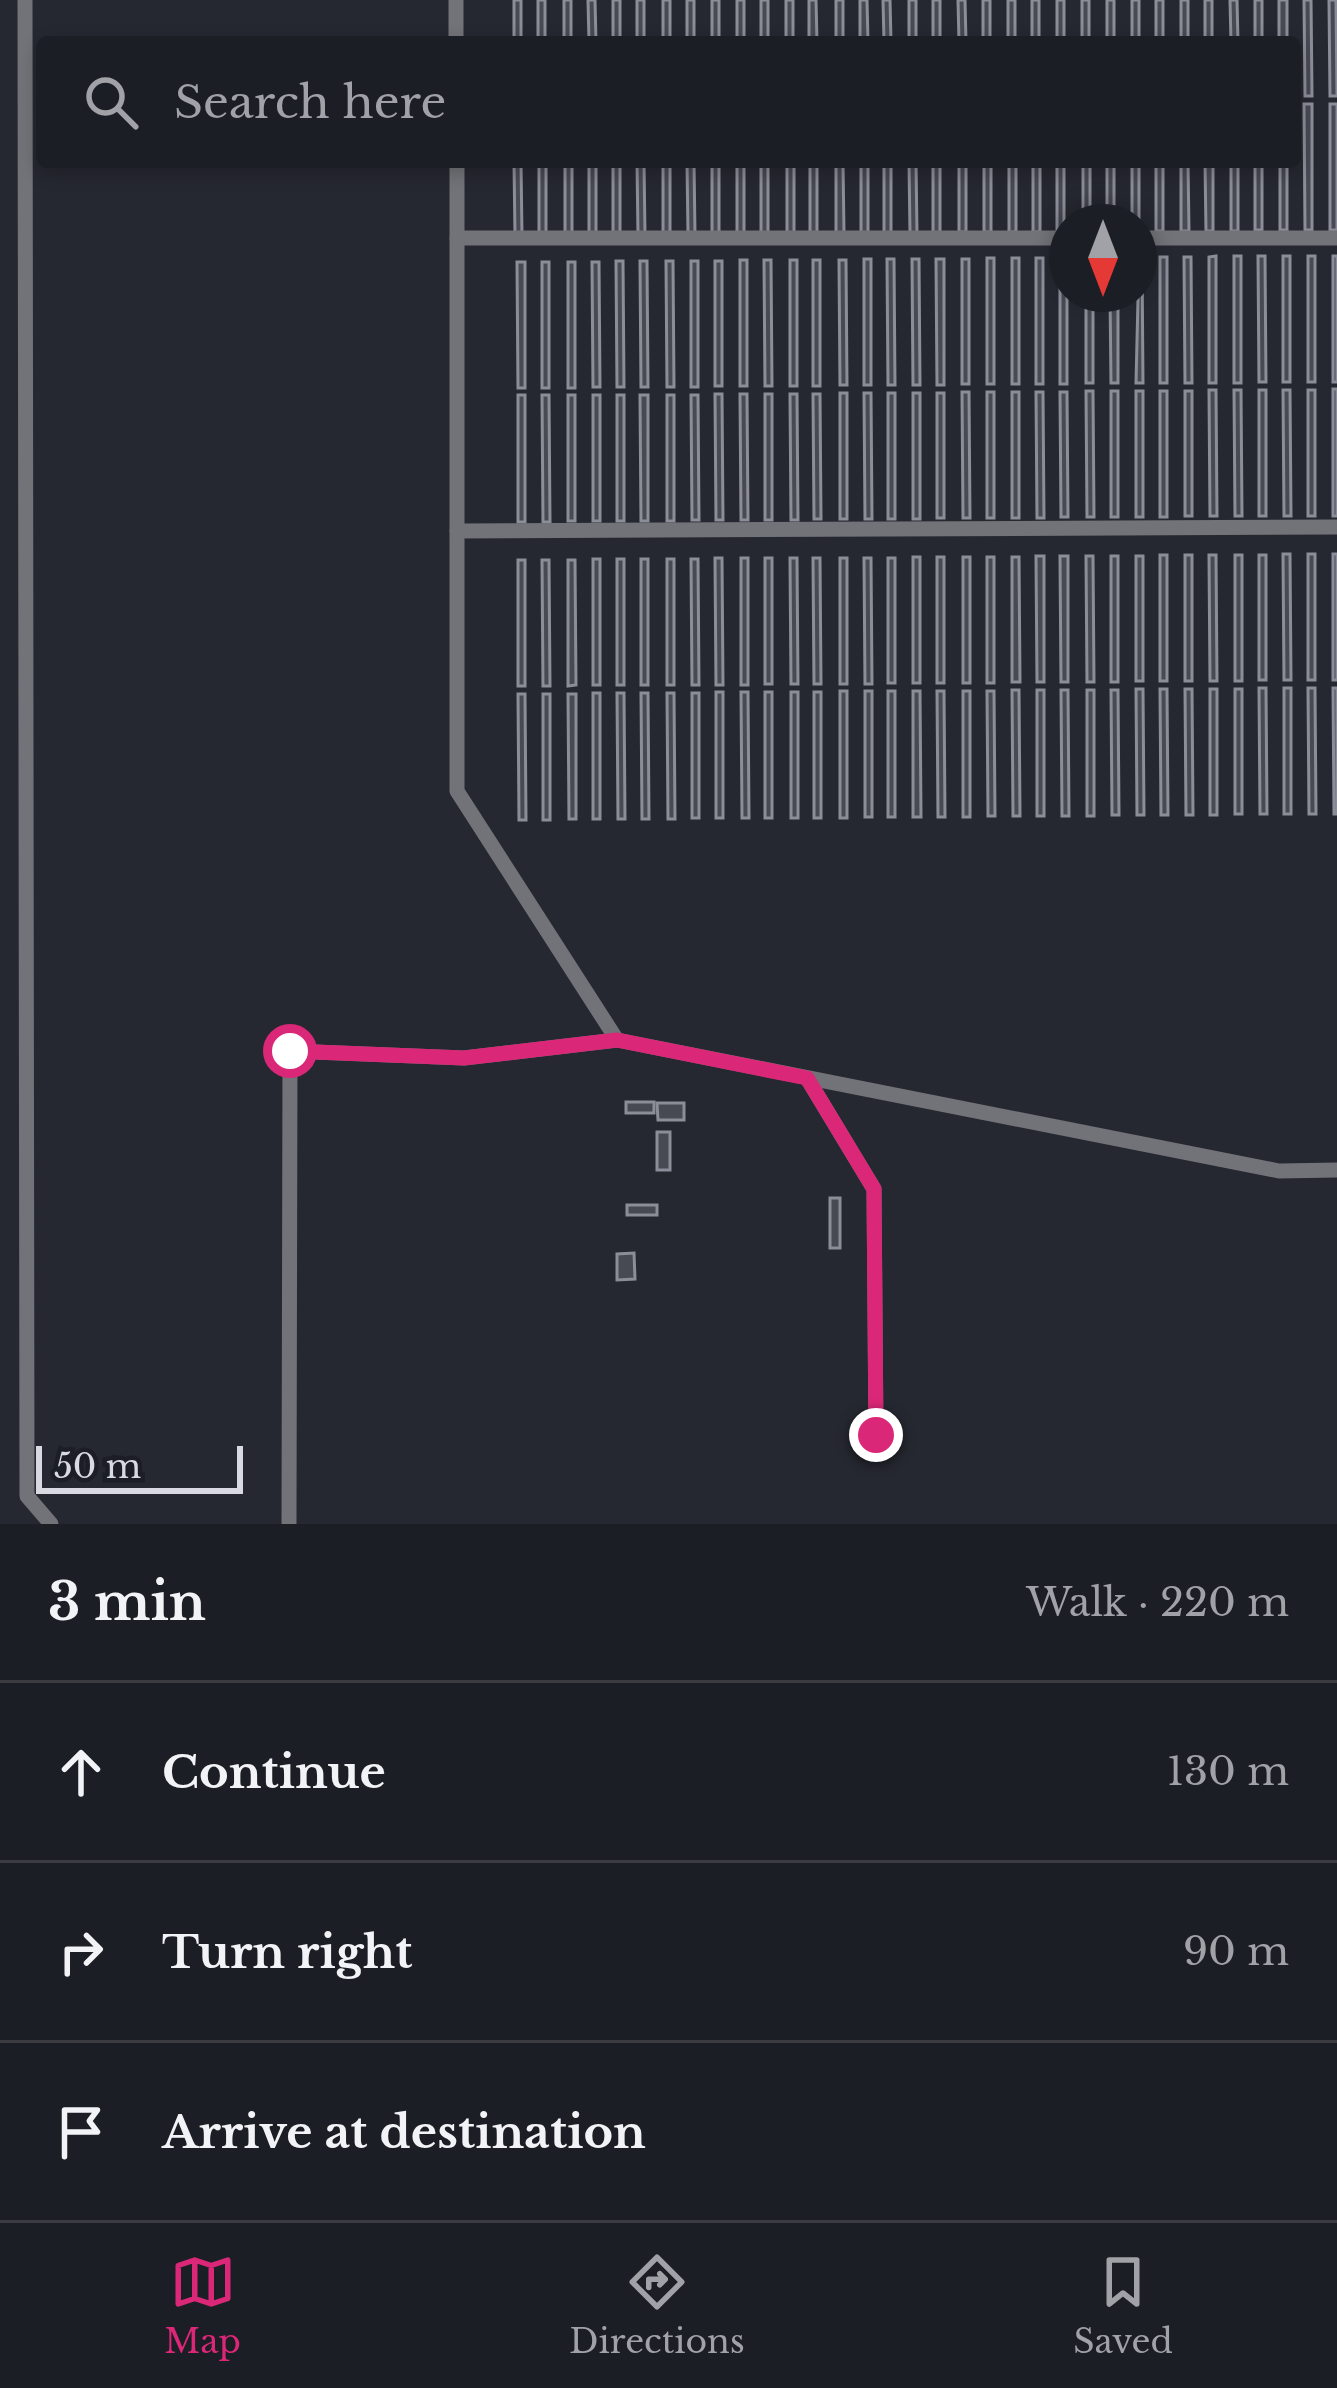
<!DOCTYPE html>
<html lang="en">
<head>
<meta charset="utf-8">
<style>
  body { margin:0; font-family:"Libre Baskerville",serif; background:#25272d; color:#f1f3f6 }
  .compass { position:absolute; left:1049px; top:204px; width:108px; height:108px; border-radius:50%; background:#1c1e25; box-shadow:0 6px 18px #0003; rotate:180deg }
  .scale { position:absolute; left:36px; bottom:30px; width:207px; box-sizing:border-box; padding-left:12px; border:6px solid #d9dae1; border-top:0; font-size:33px; line-height:42px; white-space:nowrap; color:#d9dae1; -webkit-text-stroke:9px #1c1e27; paint-order:stroke }
  .stop { position:absolute; width:36px; height:36px; margin:-27px; border:9px solid #db2777; border-radius:50%; background:#fff }
  .stop.end { background:#db2777; border-color:#fff; box-shadow:0 3px 12px #0008 }
  .list { margin:0; padding:0; list-style:none }
  h2 { display:flex; justify-content:space-between; align-items:center; height:156px; margin:0; padding:0 48px; font-size:51px }
  h2 small { font-size:39px; font-weight:400; color:#a0a2a7 }
  .list li { display:grid; grid-template-columns:78px 1fr auto; gap:36px; align-items:center; box-sizing:border-box; height:180px; padding:0 48px; border-top:3px solid #3a3c42 }
  .list b { display:block; font-size:45px; white-space:nowrap }
  .list em { font-size:39px; font-style:normal; color:#a0a2a7 }
  .icon { flex:none; width:66px; height:66px; fill:none; stroke:currentColor; stroke-width:2; stroke-linecap:round; stroke-linejoin:round }
  .map { position:relative; flex:none; width:1337px; height:1524px; overflow:hidden }
  .search { position:absolute; background:#1c1e25; box-shadow:0 6px 18px #0003; left:36px; right:36px; top:36px; height:132px; display:flex; align-items:center; gap:30px; box-sizing:border-box; padding:0 42px; border-radius:12px; color:#a0a2a7; font-size:45px }
  .sheet { height:696px; background:#1c1e25 }
  nav { display:flex; justify-content:space-around; align-items:center; box-sizing:border-box; height:168px; border-top:3px solid #3a3c42; background:#1c1e25; font-size:33px; color:#a0a2a7 }
  nav a { display:grid; justify-items:center; gap:6px }
  nav .on { color:#db2777 }
  .map>svg:first-child { display:block }
</style>
</head>
<body>
<div class="map">
<svg width="1337" height="1524" viewBox="0 0 1337 1524">
  <rect width="100%" height="100%" fill="#262831"/>
  <g fill="#474953" stroke="#8b8d98" stroke-width="3">
    <rect x="514" y="0" width="7" height="42"/>
    <rect x="538" y="0" width="7" height="42"/>
    <rect x="564" y="0" width="7" height="42"/>
    <path d="M588,0H595L596,42H589Z"/>
    <rect x="613" y="0" width="7" height="42"/>
    <rect x="637" y="0" width="7" height="42"/>
    <rect x="663" y="0" width="7" height="42"/>
    <rect x="687" y="0" width="7" height="42"/>
    <rect x="712" y="0" width="7" height="42"/>
    <rect x="737" y="0" width="7" height="42"/>
    <rect x="761" y="0" width="7" height="42"/>
    <rect x="786" y="0" width="7" height="42"/>
    <path d="M809,0H816L817,42H809Z"/>
    <rect x="836" y="0" width="7" height="42"/>
    <path d="M860,0H867L868,42H860Z"/>
    <path d="M883,0H890L891,42H884Z"/>
    <rect x="909" y="0" width="7" height="42"/>
    <rect x="933" y="0" width="7" height="42"/>
    <path d="M958,0H965L966,42H959Z"/>
    <rect x="983" y="0" width="7" height="42"/>
    <rect x="1008" y="0" width="7" height="42"/>
    <rect x="1032" y="0" width="7" height="42"/>
    <rect x="1057" y="0" width="7" height="42"/>
    <rect x="1082" y="0" width="7" height="42"/>
    <rect x="1107" y="0" width="7" height="42"/>
    <rect x="1132" y="0" width="7" height="42"/>
    <rect x="1156" y="0" width="7" height="42"/>
    <rect x="1181" y="0" width="7" height="42"/>
    <rect x="1205" y="0" width="7" height="42"/>
    <path d="M1230,0H1237L1238,42H1231Z"/>
    <rect x="1255" y="0" width="7" height="42"/>
    <rect x="1279" y="0" width="8" height="42"/>
    <path d="M1304,0H1311L1312,96H1305Z"/>
    <path d="M1329,0H1336L1337,96H1330Z"/>
    <path d="M1304,104H1312V230H1305Z"/>
    <rect x="1330" y="104" width="7" height="126"/>
    <path d="M514,162H521L522,236H515Z"/>
    <rect x="539" y="162" width="7" height="74"/>
    <path d="M565,162H572V235L565,236Z"/>
    <rect x="589" y="162" width="7" height="73"/>
    <rect x="613" y="162" width="7" height="73"/>
    <path d="M637,162H644L645,235H638Z"/>
    <rect x="663" y="162" width="7" height="73"/>
    <path d="M687,162H694L695,234L688,235Z"/>
    <rect x="712" y="162" width="7" height="72"/>
    <rect x="737" y="162" width="7" height="72"/>
    <rect x="761" y="162" width="7" height="72"/>
    <rect x="787" y="162" width="7" height="72"/>
    <rect x="810" y="162" width="7" height="72"/>
    <path d="M836,162H843L844,233H836Z"/>
    <rect x="861" y="162" width="7" height="71"/>
    <rect x="884" y="162" width="7" height="71"/>
    <path d="M909,162H916L917,233H910Z"/>
    <path d="M933,162H940V232L933,233Z"/>
    <rect x="959" y="162" width="7" height="70"/>
    <rect x="984" y="162" width="7" height="70"/>
    <rect x="1009" y="162" width="7" height="70"/>
    <rect x="1033" y="162" width="7" height="70"/>
    <path d="M1057,162H1064V231L1057,232Z"/>
    <rect x="1083" y="162" width="7" height="60"/>
    <rect x="1107" y="162" width="7" height="60"/>
    <path d="M1132,162H1139V231V222H1132Z"/>
    <rect x="1156" y="162" width="7" height="69"/>
    <path d="M1181,162H1188L1189,231H1181Z"/>
    <path d="M1205,162H1213V231H1206Z"/>
    <rect x="1231" y="162" width="7" height="69"/>
    <rect x="1255" y="162" width="7" height="68"/>
    <rect x="1280" y="162" width="7" height="68"/>
    <path d="M1216,256V383H1209V257Z"/>
    <rect x="1234" y="256" width="7" height="127"/>
    <path d="M1258,256H1265L1266,382H1259Z"/>
    <rect x="1283" y="256" width="7" height="126"/>
    <rect x="1308" y="256" width="7" height="126"/>
    <rect x="1333" y="256" width="4" height="126"/>
    <path d="M1139,257H1142L1143,383H1136Z"/>
    <rect x="1160" y="257" width="7" height="126"/>
    <path d="M1184,257H1191L1192,383H1185Z"/>
    <rect x="987" y="258" width="7" height="126"/>
    <rect x="1012" y="258" width="7" height="126"/>
    <rect x="1036" y="258" width="7" height="126"/>
    <rect x="1060" y="258" width="7" height="126"/>
    <rect x="864" y="259" width="7" height="126"/>
    <path d="M887,259H894L895,385H888Z"/>
    <path d="M912,259H919L920,385H913Z"/>
    <path d="M936,259H944V385H937Z"/>
    <rect x="962" y="259" width="7" height="125"/>
    <rect x="740" y="260" width="7" height="126"/>
    <path d="M764,260H771L772,386H765Z"/>
    <rect x="790" y="260" width="7" height="126"/>
    <rect x="813" y="260" width="7" height="126"/>
    <path d="M839,260H846L847,385H840Z"/>
    <path d="M616,261H623L624,387H617Z"/>
    <path d="M640,261H647L648,387H641Z"/>
    <path d="M666,261H673L674,387H667Z"/>
    <rect x="691" y="261" width="7" height="126"/>
    <rect x="715" y="261" width="7" height="125"/>
    <path d="M517,262H525V388H518Z"/>
    <rect x="542" y="262" width="7" height="126"/>
    <rect x="568" y="262" width="7" height="126"/>
    <path d="M592,262H599L600,387H593Z"/>
    <rect x="1086" y="294" width="7" height="89"/>
    <path d="M1110,294H1118V383H1111Z"/>
    <rect x="1333" y="389" width="4" height="127"/>
    <path d="M1209,390H1216L1217,516H1210Z"/>
    <path d="M1234,390H1241L1242,516H1235Z"/>
    <rect x="1259" y="390" width="7" height="126"/>
    <path d="M1283,390H1290L1291,516H1284Z"/>
    <rect x="1308" y="390" width="7" height="126"/>
    <path d="M1086,391H1093L1094,517H1087Z"/>
    <rect x="1111" y="391" width="7" height="126"/>
    <rect x="1136" y="391" width="7" height="126"/>
    <rect x="1160" y="391" width="7" height="126"/>
    <rect x="1185" y="391" width="7" height="125"/>
    <path d="M962,392H969L970,518H963Z"/>
    <rect x="987" y="392" width="7" height="126"/>
    <rect x="1012" y="392" width="7" height="126"/>
    <path d="M1036,392H1043L1044,518H1037Z"/>
    <path d="M1060,392H1067L1068,517H1061Z"/>
    <rect x="840" y="393" width="7" height="126"/>
    <path d="M864,393H871L872,519H865Z"/>
    <rect x="888" y="393" width="7" height="126"/>
    <rect x="913" y="393" width="7" height="126"/>
    <rect x="937" y="393" width="7" height="125"/>
    <path d="M715,394H722L723,520H716Z"/>
    <path d="M740,394H747L748,520H741Z"/>
    <rect x="765" y="394" width="7" height="126"/>
    <path d="M790,394H797L798,520H791Z"/>
    <path d="M813,394H820L821,519H814Z"/>
    <rect x="518" y="395" width="7" height="127"/>
    <path d="M542,395H549L550,522H543Z"/>
    <rect x="568" y="395" width="7" height="126"/>
    <rect x="593" y="395" width="7" height="126"/>
    <rect x="617" y="395" width="7" height="126"/>
    <path d="M640,395H648V521H641Z"/>
    <rect x="667" y="395" width="7" height="126"/>
    <path d="M691,395H698L699,520H692Z"/>
    <path d="M1283,554H1290L1291,680H1284Z"/>
    <rect x="1308" y="554" width="7" height="126"/>
    <rect x="1333" y="554" width="4" height="126"/>
    <rect x="1160" y="555" width="7" height="126"/>
    <rect x="1185" y="555" width="7" height="126"/>
    <path d="M1209,555H1216L1217,681H1210Z"/>
    <rect x="1235" y="555" width="7" height="126"/>
    <rect x="1259" y="555" width="7" height="125"/>
    <path d="M1036,556H1044V682H1037Z"/>
    <path d="M1060,556H1068V682H1061Z"/>
    <path d="M1086,556H1093L1094,682H1087Z"/>
    <rect x="1111" y="556" width="7" height="126"/>
    <rect x="1136" y="556" width="7" height="125"/>
    <rect x="913" y="557" width="7" height="126"/>
    <rect x="937" y="557" width="7" height="126"/>
    <rect x="963" y="557" width="7" height="126"/>
    <rect x="987" y="557" width="7" height="126"/>
    <path d="M1012,557H1019L1020,682H1012Z"/>
    <path d="M715,558H722L723,685H716Z"/>
    <rect x="741" y="558" width="7" height="127"/>
    <rect x="765" y="558" width="7" height="126"/>
    <path d="M790,558H797L798,684H791Z"/>
    <path d="M813,558H820L821,684H814Z"/>
    <rect x="840" y="558" width="7" height="126"/>
    <path d="M864,558H871L872,684H865Z"/>
    <rect x="888" y="558" width="7" height="125"/>
    <rect x="593" y="559" width="7" height="126"/>
    <rect x="617" y="559" width="7" height="126"/>
    <rect x="641" y="559" width="7" height="126"/>
    <rect x="667" y="559" width="7" height="126"/>
    <path d="M691,559H698L699,685H692Z"/>
    <rect x="518" y="560" width="7" height="126"/>
    <path d="M542,560H549L550,686H543Z"/>
    <path d="M568,560H575L576,685L568,686Z"/>
    <path d="M1259,688H1266L1267,814H1260Z"/>
    <rect x="1284" y="688" width="7" height="126"/>
    <path d="M1308,688H1315L1316,814H1309Z"/>
    <path d="M1333,688H1337V814H1334Z"/>
    <path d="M1136,689H1143L1144,815H1137Z"/>
    <path d="M1160,689H1167L1168,815H1161Z"/>
    <path d="M1185,689H1192L1193,815H1186Z"/>
    <rect x="1210" y="689" width="7" height="126"/>
    <rect x="1235" y="689" width="7" height="125"/>
    <path d="M1012,690H1019L1020,816H1013Z"/>
    <rect x="1037" y="690" width="7" height="126"/>
    <path d="M1061,690H1068L1069,816H1062Z"/>
    <rect x="1087" y="690" width="7" height="126"/>
    <path d="M1111,690H1118L1119,815H1112Z"/>
    <rect x="840" y="691" width="7" height="127"/>
    <rect x="865" y="691" width="7" height="126"/>
    <rect x="888" y="691" width="7" height="126"/>
    <path d="M913,691H920L921,817H913Z"/>
    <path d="M937,691H944L945,817H938Z"/>
    <rect x="963" y="691" width="7" height="126"/>
    <path d="M987,691H994L995,816H988Z"/>
    <rect x="716" y="692" width="7" height="126"/>
    <path d="M741,692H748L749,818H742Z"/>
    <rect x="765" y="692" width="7" height="126"/>
    <rect x="791" y="692" width="7" height="126"/>
    <rect x="814" y="692" width="7" height="126"/>
    <rect x="593" y="693" width="7" height="126"/>
    <path d="M617,693H624L625,819H618Z"/>
    <path d="M641,693H648L649,819H642Z"/>
    <path d="M667,693H674L675,819H668Z"/>
    <rect x="692" y="693" width="7" height="125"/>
    <path d="M518,694H525L526,820H519Z"/>
    <rect x="543" y="694" width="7" height="126"/>
    <path d="M568,694H576V819H569Z"/>
    <rect x="626" y="1102" width="28" height="11"/>
    <path d="M657,1103H684V1120H658Z"/>
    <rect x="657" y="1132" width="13" height="38"/>
    <rect x="830" y="1198" width="10" height="50"/>
    <rect x="627" y="1205" width="30" height="10"/>
    <path d="M634,1253L635,1279L617,1280V1254Z"/>
  </g>
  <g fill="none" stroke-linecap="round" stroke-linejoin="round">
    <g stroke="#727378" stroke-width="15">
      <path d="M25,0L27,1496L51,1524"/>
      <path d="M456,0V42"/>
      <path d="M457,162V791L617,1040"/>
      <path d="M457,238H1067"/>
      <path d="M1139,238H1337"/>
      <path d="M457,531L1337,527"/>
      <path d="M807,1078L874,1189L876,1435"/>
      <path d="M289,1524L290,1051L464,1058L617,1040L1279,1171L1337,1170"/>
    </g>
  </g>
  <g fill="none" stroke-linecap="round" stroke-linejoin="round">
    <path stroke="#db2777" stroke-width="15" d="M290,1051L464,1058L617,1040L807,1078L874,1189L876,1435"/>
  </g>
</svg>
<svg class="compass" viewBox="-18 -18 36 36"><path d="M0-13l5 13h-10z" fill="#e53935"/><path d="M0 13l5-13h-10z" fill="#a0a2a7"/></svg>
<div class="scale">50 m</div>
<div class="stop" style="left:290px;top:1051px"></div>
<div class="stop end" style="left:876px;top:1435px"></div>
<div class="search"><svg class="icon" aria-label="search" viewBox="0 0 24 24"><circle cx="10" cy="10" r="6"/><path d="M15 15l6 6"/></svg>Search here</div>
</div>
<section class="sheet">
<h2>3 min<small>Walk · 220 m</small></h2>
<ul class="list">
<li><svg class="icon" aria-label="ahead" viewBox="0 0 24 24"><path d="M12 20V5M6 11l6-6 6 6"/></svg><div><b>Continue</b></div><em>130 m</em></li>
<li><svg class="icon" aria-label="right" viewBox="0 0 24 24"><path d="M7 20v-9h11M14 6l5 5-5 5"/></svg><div><b>Turn right</b></div><em>90 m</em></li>
<li><svg class="icon" aria-label="arrive" viewBox="0 0 24 24"><path d="M6 21V4h12l-3 4 3 4H6"/></svg><div><b>Arrive at destination</b></div></li>
</ul>
</section>
<nav>
<a class="on"><svg class="icon" aria-label="map" viewBox="0 0 24 24"><path d="M3 6l6-2 6 2 6-2v14l-6 2-6-2-6 2zM9 4v14M15 6v14"/></svg>Map</a>
<a><svg class="icon" aria-label="directions" viewBox="0 0 24 24"><path d="M12 3l9 9-9 9-9-9zM9 14v-3h6M13 9l2 2-2 2"/></svg>Directions</a>
<a><svg class="icon" aria-label="saved" viewBox="0 0 24 24"><path d="M7 4h10v16l-5-4-5 4z"/></svg>Saved</a>
</nav>
</body>
</html>
